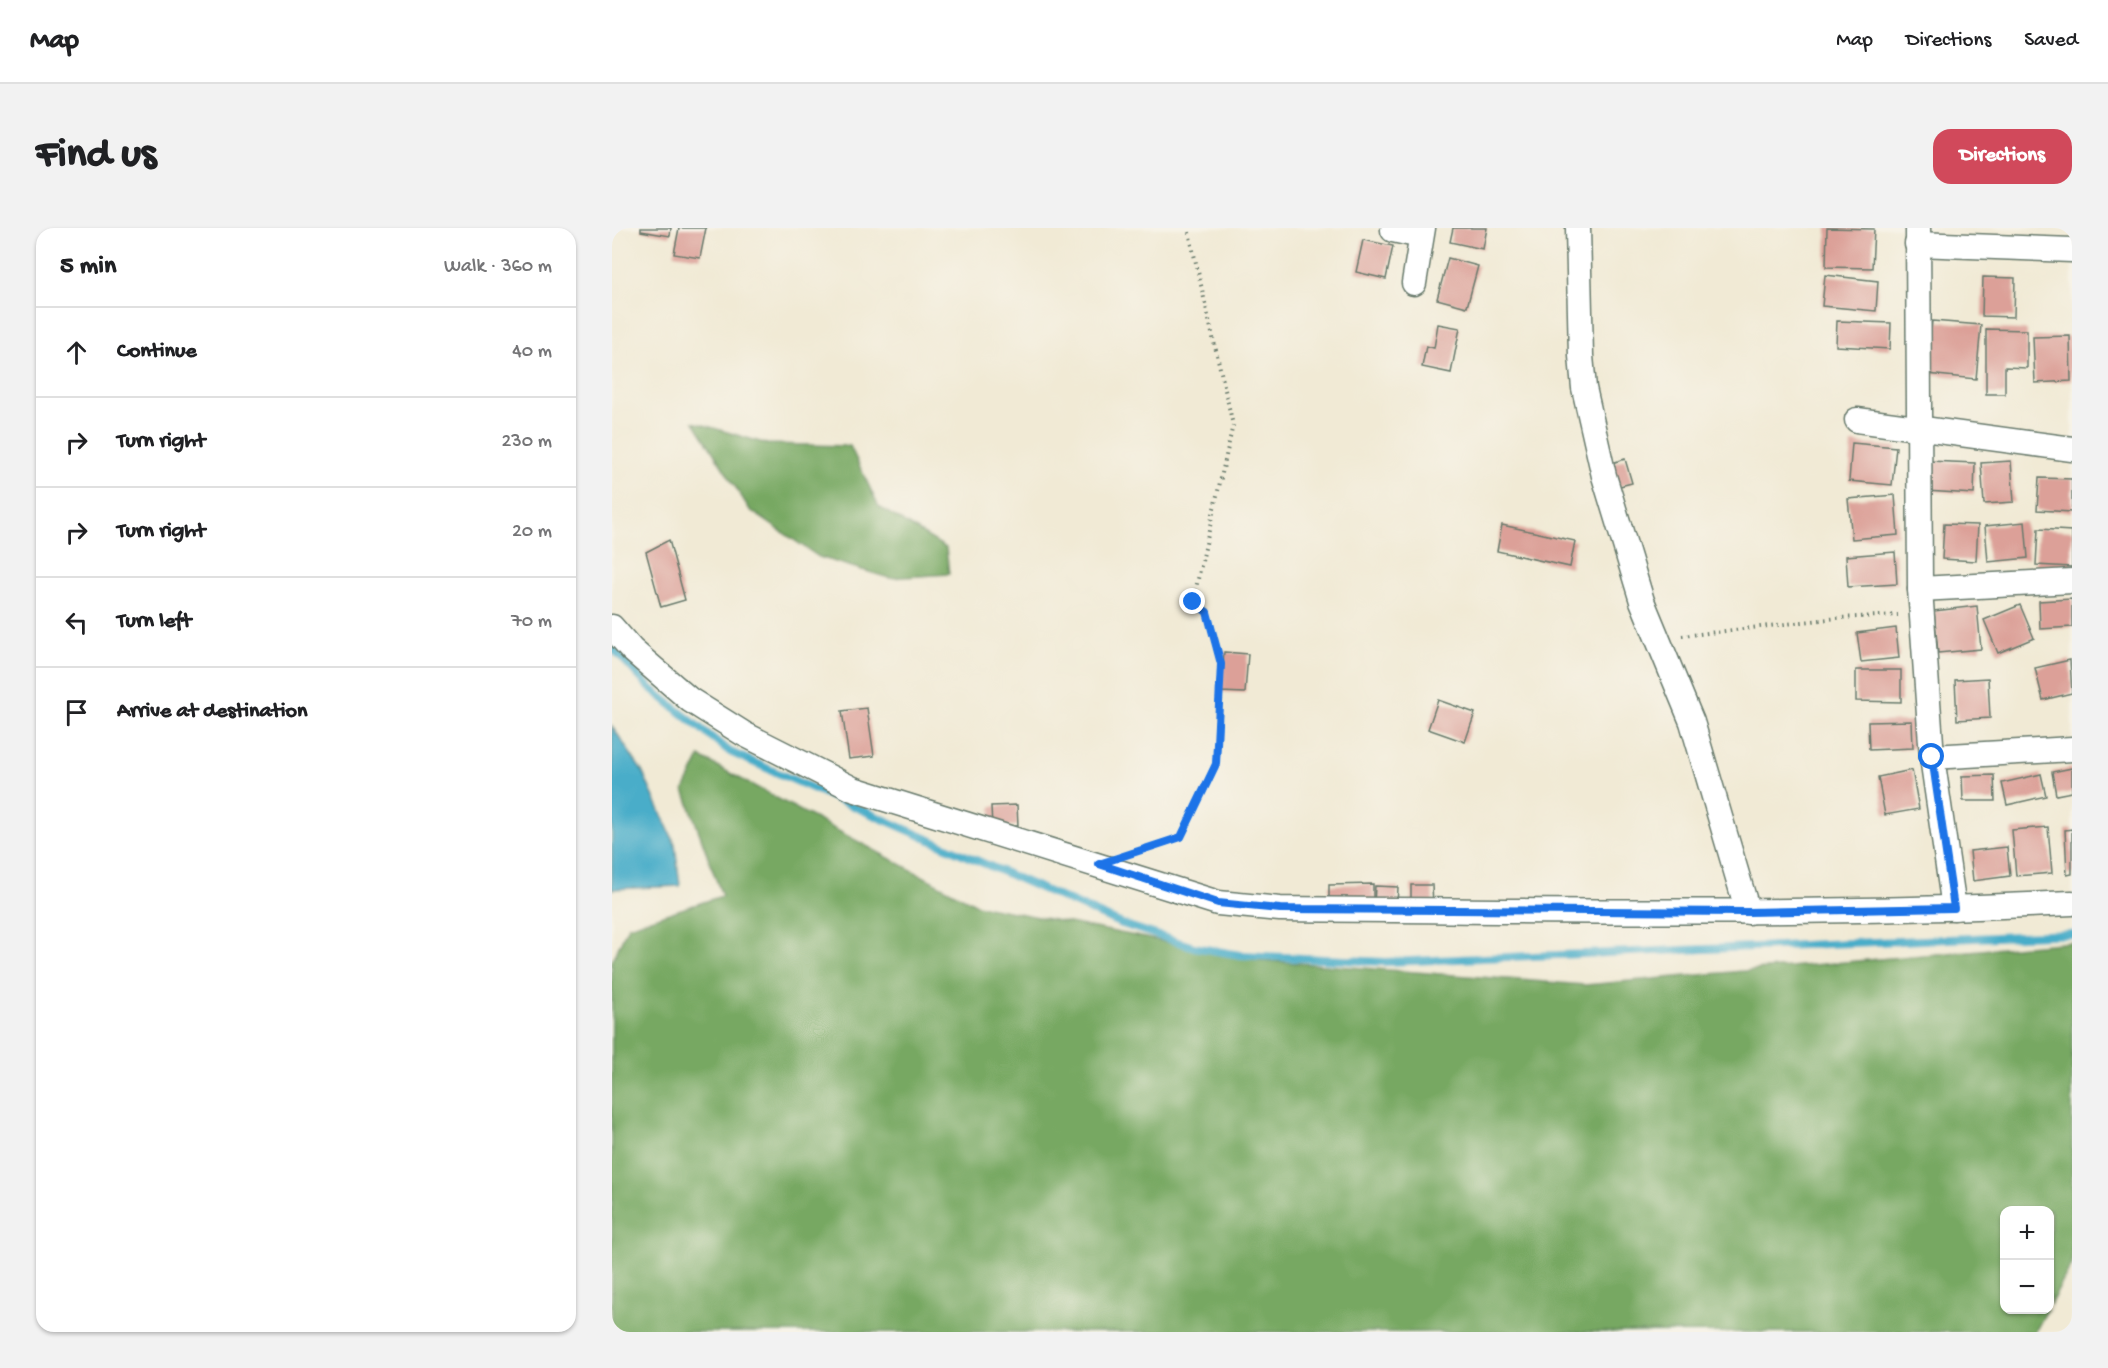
<!DOCTYPE html>
<html lang="en">
<head>
<meta charset="utf-8">
<style>
  body { margin:0; font-family:"Gochi Hand",sans-serif; background:#f2f2f2; color:#202124 }
  .controls { position:absolute; right:18px; bottom:18px; display:grid; overflow:hidden; border-radius:12px; box-shadow:0 2px 4px #0004 }
  .controls button { width:54px; height:54px; display:grid; place-items:center; padding:0; border:0; border-bottom:2px solid #e0e0e0; background:#fff; color:#202124; font:30px sans-serif }
  .stop { position:absolute; width:18px; height:18px; margin:-14px; border:4px solid #1a73e8; border-radius:50%; background:#fff }
  .stop.end { background:#1a73e8; border-color:#fff; box-shadow:0 2px 6px #0008 }
  .list { margin:0; padding:0; list-style:none }
  h2 { display:flex; justify-content:space-between; align-items:center; height:78px; margin:0; padding:0 24px; font-size:26px }
  h2 small { font-size:20px; font-weight:400; color:#757577 }
  .list li { display:grid; grid-template-columns:39px 1fr auto; gap:18px; align-items:center; box-sizing:border-box; height:90px; padding:0 24px; border-top:2px solid #e0e0e0 }
  .list b { display:block; font-size:22px; white-space:nowrap }
  .list em { font-size:20px; font-style:normal; color:#757577 }
  .icon { flex:none; width:33px; height:33px; fill:none; stroke:currentColor; stroke-width:2; stroke-linecap:round; stroke-linejoin:round }
  .map { position:relative; flex:none; width:1460px; height:1104px; overflow:hidden; border-radius:18px }
  header { display:flex; align-items:center; gap:36px; box-sizing:border-box; height:84px; padding:0 30px; background:#fff; border-bottom:2px solid #e0e0e0 }
  header strong { font-size:28px }
  nav { display:flex; gap:33px; margin-inline-start:auto; font-size:21px }
  .intro { display:flex; align-items:center; justify-content:space-between; box-sizing:border-box; height:144px; padding:0 36px }
  h1 { margin:0; font-size:42px }
  .button { padding:15px 27px; border-radius:18px; background:#d1495b; color:#fff; font-size:21px; font-weight:700 }
  main { display:flex; gap:36px; padding:0 36px }
  aside { flex:1; background:#fff; border-radius:18px; box-shadow:0 2px 4px #0004 }
  .map>svg:first-child { display:block }
</style>
</head>
<body>
<header>
<strong>Map</strong>
<nav><a>Map</a><a>Directions</a><a>Saved</a></nav>
</header>
<div class="intro"><h1>Find us</h1><a class="button">Directions</a></div>
<main>
<aside>
<h2>5 min<small>Walk · 360 m</small></h2>
<ul class="list">
<li><svg class="icon" aria-label="ahead" viewBox="0 0 24 24"><path d="M12 20V5M6 11l6-6 6 6"/></svg><div><b>Continue</b></div><em>40 m</em></li>
<li><svg class="icon" aria-label="right" viewBox="0 0 24 24"><path d="M7 20v-9h11M14 6l5 5-5 5"/></svg><div><b>Turn right</b></div><em>230 m</em></li>
<li><svg class="icon" aria-label="right" viewBox="0 0 24 24"><path d="M7 20v-9h11M14 6l5 5-5 5"/></svg><div><b>Turn right</b></div><em>20 m</em></li>
<li><svg class="icon" aria-label="left" viewBox="0 0 24 24"><path d="M17 20v-9H6M10 6l-5 5 5 5"/></svg><div><b>Turn left</b></div><em>70 m</em></li>
<li><svg class="icon" aria-label="arrive" viewBox="0 0 24 24"><path d="M6 21V4h12l-3 4 3 4H6"/></svg><div><b>Arrive at destination</b></div></li>
</ul>
</aside>
<div class="map">
<svg width="1460" height="1104" viewBox="0 0 1460 1104">
  <rect width="100%" height="100%" fill="#f7f3e8"/>
  <filter id="ink" filterUnits="userSpaceOnUse"><feTurbulence type="fractalNoise" baseFrequency=".0167" numOctaves="2"/><feDisplacementMap in="SourceGraphic" scale="12" xChannelSelector="R" yChannelSelector="G"/><feConvolveMatrix kernelMatrix="1 2 1 2 8 2 1 2 1" color-interpolation-filters="sRGB"/></filter>
  <filter id="wash" filterUnits="userSpaceOnUse"><feTurbulence type="fractalNoise" baseFrequency=".008" numOctaves="4" result="noise"/><feDisplacementMap in="SourceGraphic" scale="24" xChannelSelector="R" yChannelSelector="G"/><feGaussianBlur stdDeviation="1.35" result="paint"/><feColorMatrix in="noise" values="0 0 0 0 0 0 0 0 0 0 0 0 0 0 0 0 0 1.4 0 .05"/><feComposite in="paint" operator="in"/></filter>
  <g filter="url(#wash)">
    <rect width="100%" height="100%" fill="#f1ead5"/>
    <g fill="#77a862" stroke="#4b724b" stroke-width="1.5">
      <path d="M82,194L155,216L238,218L267,279L334,320L337,346L277,350L207,329L138,282Z"/>
      <path d="M88,529L365,677L646,732L973,757L1460,714V1036L1438,1077V982H1392V1082H1435L1423,1104H0V734L16,698L110,668L72,562Z"/>
    </g>
    <path fill="#49adc9" stroke="#34757e" stroke-width="1.5" d="M0,498L30,543L63,616L68,658L0,661Z"/>
    <g fill="none" stroke-linecap="round" stroke-linejoin="round">
      <path stroke="#49adc9" stroke-width="8" d="M0,419L37,459L118,524L510,696L582,719L628,727L773,734L1460,706"/>
    </g>
    <g id="blocks">
      <g fill="#dca098">
        <path d="M29,0H59L58,8L29,3Z"/>
        <path d="M67,0H94L88,30L62,26Z"/>
        <path d="M841,0H875L871,21L838,14Z"/>
        <path d="M1215,0L1262,1L1260,40L1214,39Z"/>
        <path d="M751,12L781,18L774,51L744,44Z"/>
        <path d="M836,30L866,38L855,79L825,71Z"/>
        <path d="M1213,47L1266,53L1264,83L1210,78Z"/>
        <path d="M1371,49L1403,50L1402,89L1370,88Z"/>
        <path d="M1225,93L1279,95L1278,121L1224,118Z"/>
        <path d="M1320,93L1369,97L1364,151L1315,146Z"/>
        <path d="M826,96L848,100L839,145L810,139L814,118L822,120Z"/>
        <path d="M1374,101L1415,102V140L1393,139V166H1374Z"/>
        <path d="M1458,108L1459,153L1423,155L1421,109Z"/>
        <path d="M1240,215L1284,219L1280,257L1237,253Z"/>
        <path d="M1013,231L1020,255L1000,260L993,237Z"/>
        <path d="M1316,233L1363,235L1362,266L1314,263Z"/>
        <path d="M1399,233L1402,274L1372,276L1369,235Z"/>
        <path d="M1427,250L1460,251V284L1425,282Z"/>
        <path d="M1283,267L1286,307L1240,311L1236,271Z"/>
        <path d="M1413,294L1416,330L1376,334L1373,298Z"/>
        <path d="M1332,296L1366,297L1364,333L1330,331Z"/>
        <path d="M890,297L963,313L958,339L885,323Z"/>
        <path d="M1426,301L1460,303V339L1424,337Z"/>
        <path d="M57,312L73,372L49,379L34,324Z"/>
        <path d="M1283,324L1285,356L1236,359L1234,328Z"/>
        <path d="M1460,371V399L1428,401L1427,373Z"/>
        <path d="M1408,377L1422,410L1386,425L1372,392Z"/>
        <path d="M1365,378L1369,421L1326,425L1322,383Z"/>
        <path d="M1284,400L1287,430L1249,434L1245,405Z"/>
        <path d="M612,424L636,426L633,465L608,464Z"/>
        <path d="M1458,432L1460,465L1431,472L1423,440Z"/>
        <path d="M1244,442H1289V474L1244,473Z"/>
        <path d="M1376,450L1378,490L1345,492L1343,452Z"/>
        <path d="M826,472L863,485L853,514L816,501Z"/>
        <path d="M255,480L262,528L237,531L230,483Z"/>
        <path d="M1300,493L1301,520L1257,522L1256,494Z"/>
        <path d="M1460,540V564L1444,567L1440,544Z"/>
        <path d="M1300,542L1307,581L1273,587L1266,549Z"/>
        <path d="M1429,546L1434,568L1395,577L1390,555Z"/>
        <path d="M1382,547L1383,573H1351L1350,548Z"/>
        <path d="M405,577L406,598H380L379,578Z"/>
        <path d="M1436,599L1440,645L1404,648L1400,602Z"/>
        <path d="M1460,601V646L1455,647L1453,602Z"/>
        <path d="M1395,619L1398,648L1361,653L1358,623Z"/>
        <path d="M761,656V678H717V657Z"/>
        <path d="M799,657H820L821,678L799,679Z"/>
        <path d="M763,658L786,659L785,678H762Z"/>
      </g>
    </g>
  </g>
  <g filter="url(#ink)">
    <use href="#blocks" fill-opacity="0" stroke="#687a6c" stroke-width="1.5"/>
    <g fill="none" stroke-linecap="round" stroke-linejoin="round">
      <defs>
        <g id="minor">
          <path d="M966,0L969,128L972,160L992,248L1030,373L1080,494L1136,684"/>
          <path d="M1306,0L1308,361L1320,529L1342,680"/>
          <path d="M781,2L809,8"/>
          <path d="M1305,16L1460,22"/>
          <path d="M802,55L811,0"/>
          <path d="M1245,192L1460,221"/>
          <path d="M1308,361L1460,353"/>
          <path d="M0,399L20,422L78,472L132,506L241,561L606,675L668,681C932,683 1196,688 1460,675"/>
          <path d="M1320,529L1460,521"/>
        </g>
      </defs>
      <use href="#minor" stroke="#687a6c" stroke-width="27"/>
      <g stroke="#687a6c" stroke-width="4" stroke-dasharray="1.5 4.5" stroke-linecap="butt">
        <path d="M1070,408L1226,390L1286,387"/>
        <path d="M523,624L569,609L604,536L609,436L595,384L581,373L621,197L576,0"/>
      </g>
      <use href="#minor" stroke="#fff" stroke-width="24"/>
    </g>
  </g>
  <g fill="none" stroke-linecap="round" stroke-linejoin="round" filter="url(#ink)">
    <path stroke="#1a73e8" stroke-width="8" d="M581,374L595,384L609,436L604,536L569,609L487,636L606,675L668,681L1136,684L1342,680L1320,529"/>
  </g>
</svg>
<div class="controls">
<button>+</button>
<button>−</button>
</div>
<div class="stop" style="left:1320px;top:529px"></div>
<div class="stop end" style="left:581px;top:374px"></div>
</div>
</main>
</body>
</html>
